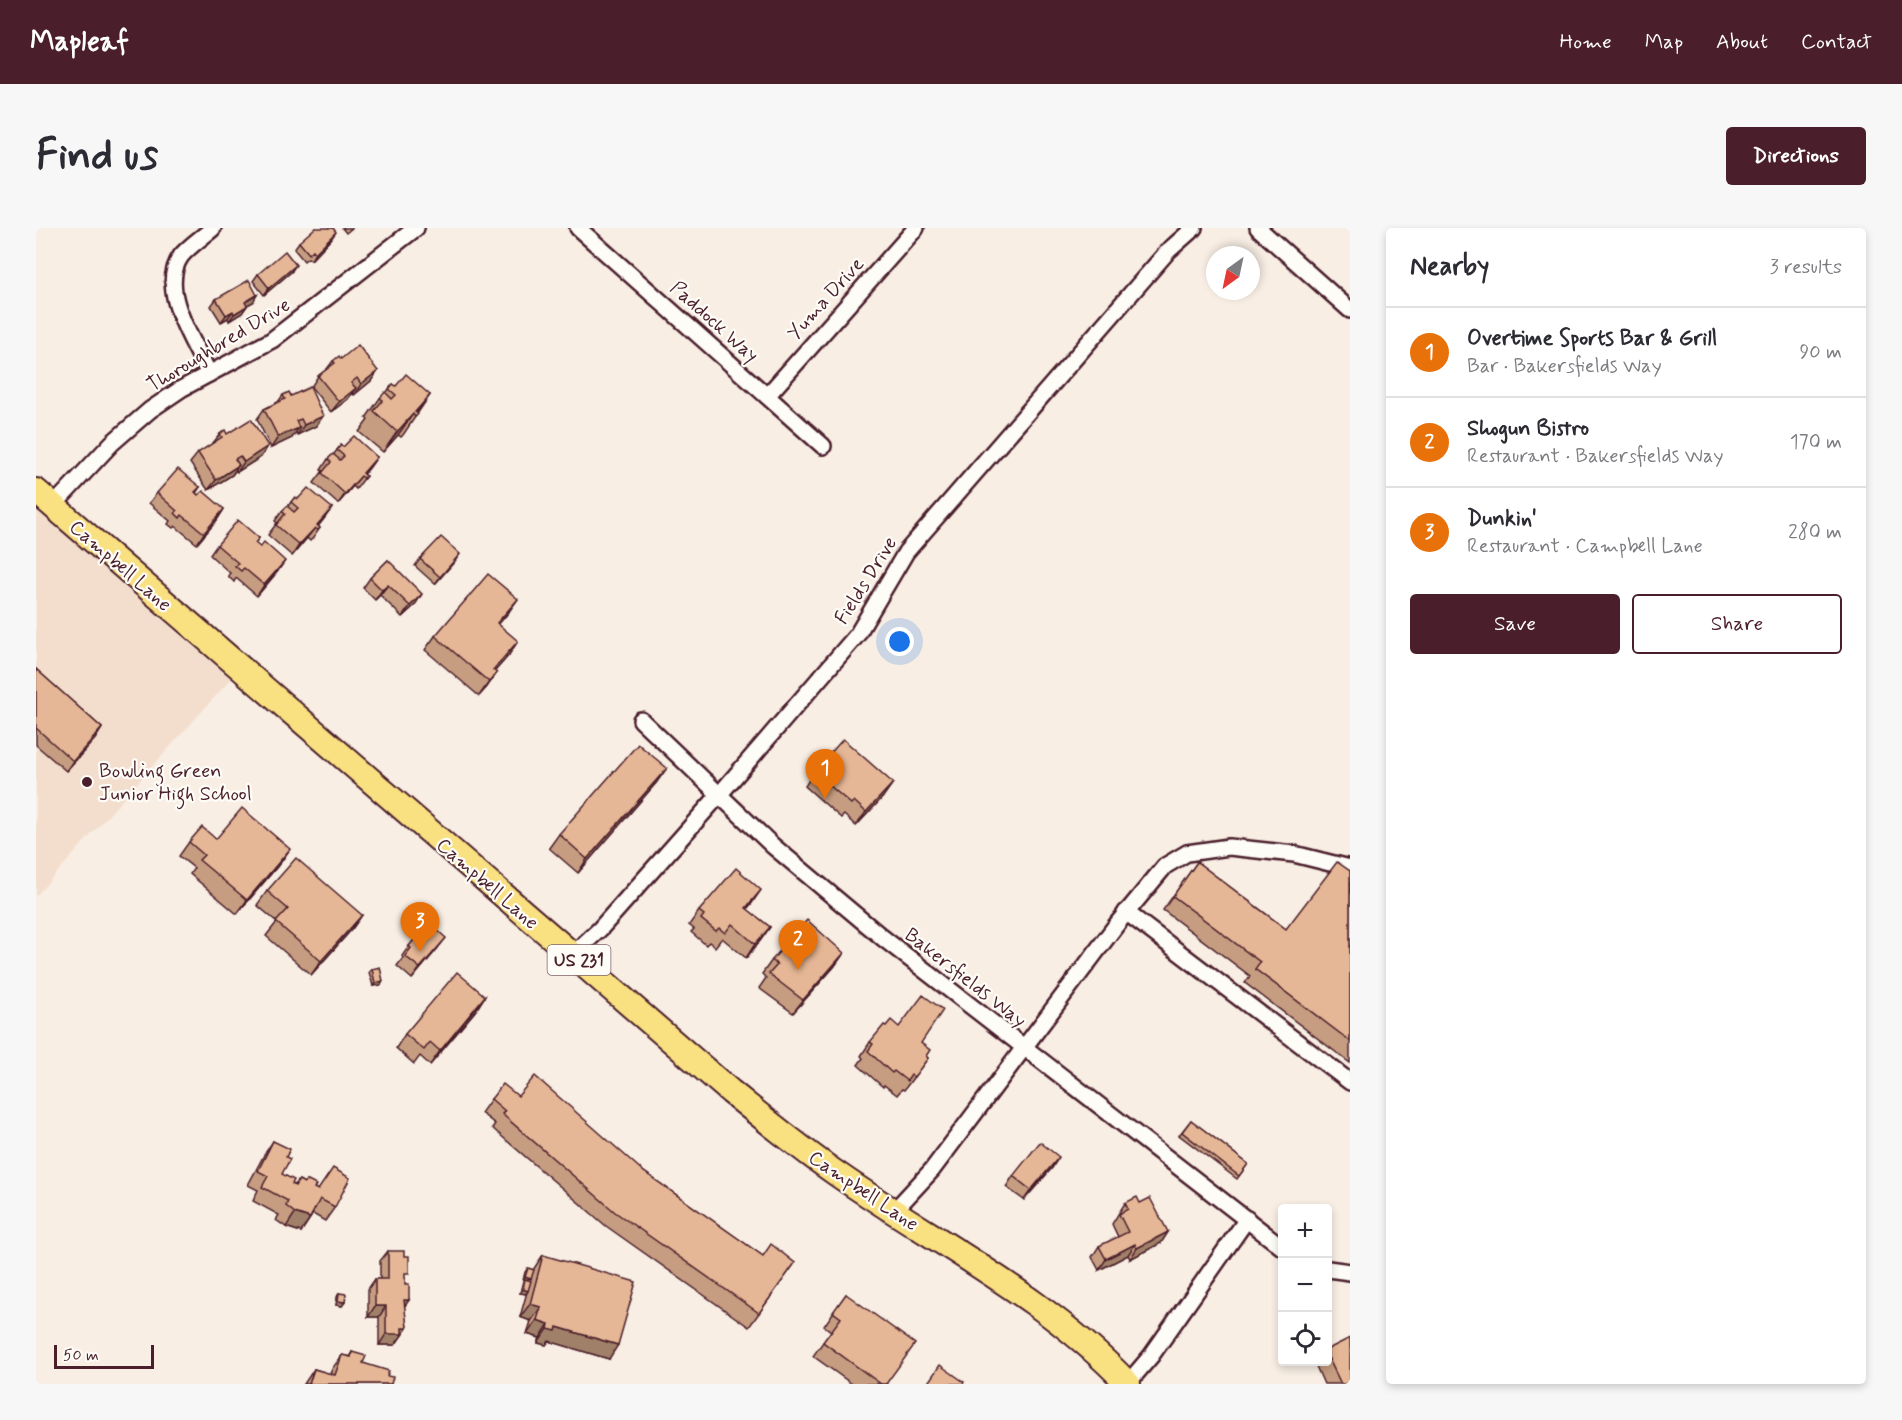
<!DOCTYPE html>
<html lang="en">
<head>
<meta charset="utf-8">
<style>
  body { margin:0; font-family:Mynerve,sans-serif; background:#f7f7f7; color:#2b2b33 }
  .controls { position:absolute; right:18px; bottom:18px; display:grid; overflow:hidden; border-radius:6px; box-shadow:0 3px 9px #0003 }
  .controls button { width:54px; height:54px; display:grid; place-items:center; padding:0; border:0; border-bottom:2px solid #e1e1e2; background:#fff; color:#2b2b33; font:30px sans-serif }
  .compass { position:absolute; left:1170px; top:18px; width:54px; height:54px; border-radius:50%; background:#fff; box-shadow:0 3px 9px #0003; rotate:213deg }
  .scale { position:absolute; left:18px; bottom:15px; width:100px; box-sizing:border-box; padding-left:6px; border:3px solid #4a1f2b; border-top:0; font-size:16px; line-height:21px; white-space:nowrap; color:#4a1f2b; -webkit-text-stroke:4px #fdfcf7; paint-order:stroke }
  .you { position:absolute; left:864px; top:414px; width:21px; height:21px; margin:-15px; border:4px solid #fff; border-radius:50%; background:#1a73e8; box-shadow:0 0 0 9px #1a73e833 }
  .badge { display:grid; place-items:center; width:39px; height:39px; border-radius:50%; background:#4a1f2b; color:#fff; font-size:20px; font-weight:700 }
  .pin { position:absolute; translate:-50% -50px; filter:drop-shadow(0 2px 3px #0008) }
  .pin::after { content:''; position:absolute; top:32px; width:21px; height:18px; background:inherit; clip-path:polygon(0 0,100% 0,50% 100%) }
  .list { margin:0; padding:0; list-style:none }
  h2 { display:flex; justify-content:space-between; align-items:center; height:78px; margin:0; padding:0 24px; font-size:26px }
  h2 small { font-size:20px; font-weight:400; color:#7c7c81 }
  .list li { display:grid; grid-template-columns:39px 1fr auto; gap:18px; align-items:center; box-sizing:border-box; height:90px; padding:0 24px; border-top:2px solid #e1e1e2 }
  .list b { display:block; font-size:22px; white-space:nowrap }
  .list p { margin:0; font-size:20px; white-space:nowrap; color:#7c7c81 }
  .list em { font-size:20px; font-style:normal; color:#7c7c81 }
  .actions { display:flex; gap:12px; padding:18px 24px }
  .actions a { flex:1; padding:14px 0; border:2px solid #4a1f2b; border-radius:6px; text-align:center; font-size:21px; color:#4a1f2b }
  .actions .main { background:#4a1f2b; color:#fff }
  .icon { flex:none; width:33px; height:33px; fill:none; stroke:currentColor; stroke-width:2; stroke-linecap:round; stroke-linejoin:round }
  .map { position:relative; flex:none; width:1314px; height:1156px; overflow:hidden; border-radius:6px }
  header { display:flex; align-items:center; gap:36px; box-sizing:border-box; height:84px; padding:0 30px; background:#4a1f2b; color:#fff }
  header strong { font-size:28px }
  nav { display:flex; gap:33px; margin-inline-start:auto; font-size:21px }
  .intro { display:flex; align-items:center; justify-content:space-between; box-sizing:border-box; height:144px; padding:0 36px }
  h1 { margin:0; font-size:42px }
  .button { padding:15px 27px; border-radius:6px; background:#4a1f2b; color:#fff; font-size:21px; font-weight:700 }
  main { display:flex; gap:36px; padding:0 36px }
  aside { flex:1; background:#fff; border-radius:6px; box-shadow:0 3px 9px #0003 }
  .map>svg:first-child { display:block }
</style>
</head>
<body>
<header>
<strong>Mapleaf</strong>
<nav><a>Home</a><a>Map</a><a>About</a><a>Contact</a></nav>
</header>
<div class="intro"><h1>Find us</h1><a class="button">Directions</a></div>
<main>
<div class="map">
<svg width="1314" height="1156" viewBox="0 0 1314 1156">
  <rect width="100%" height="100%" fill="#f8eee4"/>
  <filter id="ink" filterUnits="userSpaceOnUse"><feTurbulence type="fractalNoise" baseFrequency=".0167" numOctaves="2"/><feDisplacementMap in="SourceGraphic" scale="12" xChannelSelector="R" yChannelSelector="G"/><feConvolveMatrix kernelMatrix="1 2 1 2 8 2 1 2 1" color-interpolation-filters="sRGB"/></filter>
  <g filter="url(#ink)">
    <path fill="#f3decd" d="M0,263L204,441L0,668Z"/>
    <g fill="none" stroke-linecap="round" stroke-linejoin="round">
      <defs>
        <g id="street">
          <path d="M542,0L787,218"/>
          <path d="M1222,0L1314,82"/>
          <path d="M173,146C159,115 121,62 145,28C153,18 167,9 177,0"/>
          <path d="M731,168L880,0"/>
          <path d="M17,278L76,215L114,182L145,161L236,112L380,0"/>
          <path d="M605,492L737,618L847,710L1246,1019"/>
          <path d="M1090,684L1314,854"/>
          <path d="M536,727L564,701L683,567L821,407L870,324L1132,23L1158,0"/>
          <path d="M858,983L896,942L1081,696L1129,638L1151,625L1193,619L1258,626L1314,640"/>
          <path d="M1292,1041L1314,1044"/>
          <path d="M1092,1155L1115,1128L1211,991"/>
        </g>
        <path id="primary" d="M0,263L695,864C731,893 766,922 804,948C902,1016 1010,1069 1092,1156"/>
      </defs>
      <use href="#street" stroke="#4a1f2b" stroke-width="20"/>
      <use href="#primary" stroke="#4a1f2b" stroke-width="28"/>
      <use href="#street" stroke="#fdfcf7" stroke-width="15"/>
      <use href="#primary" stroke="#f9e181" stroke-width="24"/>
    </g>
    <g fill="#c69d81" stroke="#4a1f2b" stroke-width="1.5">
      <path d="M306,0H316L310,5Z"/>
      <path d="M295,11L275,32L272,30L268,33L258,21L263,14Z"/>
      <path d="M255,44L228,67L217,53L222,46Z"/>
      <path d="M180,71L217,74L211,77L206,85L193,93L192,90L185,94L175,78Z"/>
      <path d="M305,131L342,143L335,153L318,167L316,165L312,171L295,184L275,159L282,148L291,141L297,133Z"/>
      <path d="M357,156L360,158L394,167L367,207L365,209L362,207L347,224L323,204L332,192L330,190L344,170L350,165Z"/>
      <path d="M247,167L255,168L287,188L280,198L261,207L260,204L256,210L235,220L221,191L228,181L242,174Z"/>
      <path d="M184,206H191L232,218L225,229L201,244L200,242L196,247L172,262L154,235L162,225L177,215Z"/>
      <path d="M305,217L307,219L341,229L328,246L330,248L320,261L317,258L302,276L278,255L287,243L285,242L292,231L298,226Z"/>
      <path d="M164,259L160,265L162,267L188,281L181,292L161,316L139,298L137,300L132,296L134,293L113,275L121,265Z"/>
      <path d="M259,269L262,271L296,280L282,298L284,300L277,310L274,313L271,310L256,328L232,307L241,295L239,293L246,283L252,278Z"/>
      <path d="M223,310L219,315L242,343L221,368L200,350L198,354L192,348L194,345L174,327L181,317Z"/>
      <path d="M384,331L419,333L399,356L379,338Z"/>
      <path d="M352,332L379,377L366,389L344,367L339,372L327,360L334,350Z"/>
      <path d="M472,385L462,396L473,427L459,443L451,459L443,468L389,422L399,408Z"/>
      <path d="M0,441L66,500L59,511L30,543L0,517Z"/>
      <path d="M778,544L847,569L820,598L808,587L805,590L769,558Z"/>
      <path d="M621,554L542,645L513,620L523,606Z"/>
      <path d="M180,611L245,634L201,686L154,646L158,640L143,628L153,614Z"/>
      <path d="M1161,634L1250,701L1314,643V835L1209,755L1214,748L1127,682Z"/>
      <path d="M231,663L326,687L316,701L275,747L230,708L241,694L221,677Z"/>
      <path d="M716,675L711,681L734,699L724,713L710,730L686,710L679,719L673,714L670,717L655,704L658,701L653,697L663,683Z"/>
      <path d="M401,703L402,720L376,751L361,738L367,730L366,728L373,718Z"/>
      <path d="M808,725L798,739L757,785L723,760L730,750L726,746L736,732Z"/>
      <path d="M336,741L345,757L337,758L333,744Z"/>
      <path d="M449,768L440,782L394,837L384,828L378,836L360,820L369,806Z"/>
      <path d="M834,814L885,815L890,828L892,830L868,862L866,861L861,867L848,857L847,859L822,837L827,830L825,828Z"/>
      <path d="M482,868L608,944L727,1028L759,1035L713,1099L570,998L456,900L459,896L445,885L455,871Z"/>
      <path d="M1155,892L1212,936L1201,951L1143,907Z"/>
      <path d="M237,913L250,929L246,946L256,956L259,957L263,952L268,955L270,952L299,979L289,993L277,986L265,1004L250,999L240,992L243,987L217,973L222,962L212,957L228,927Z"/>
      <path d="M1016,940L988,972L970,959L977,948Z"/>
      <path d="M1089,975H1104L1132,1004L1125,1015L1094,1031L1092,1027L1063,1042L1056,1029L1063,1018L1082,1009L1076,996Z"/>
      <path d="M352,1023L369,1050V1056L373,1072L368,1078L371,1100L359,1117H343V1089H332V1061L339,1051H344V1033Z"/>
      <path d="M507,1027L573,1131L513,1113L510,1117L502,1115L504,1110L491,1106L495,1093L484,1089L491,1064L490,1066L484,1065L489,1044L492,1040L497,1042Z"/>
      <path d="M303,1065L309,1074L306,1078L300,1077L301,1069Z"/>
      <path d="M810,1066L851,1156H816L777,1128L795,1103L788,1098Z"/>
      <path d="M1292,1121L1314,1156H1288L1279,1136L1281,1134H1292Z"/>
      <path d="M316,1124L327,1135L351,1148L355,1156H268L278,1141L294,1146L296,1141L306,1127L313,1129Z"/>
    </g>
    <g fill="#a18069" stroke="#4a1f2b" stroke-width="1.5">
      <path d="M300,4L295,11L275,32L279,25Z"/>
      <path d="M260,37L255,44L228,67L233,60Z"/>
      <path d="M221,67L217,74L204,81L209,74Z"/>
      <path d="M211,78L206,85L193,93L198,86Z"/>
      <path d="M197,83L192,90L185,94L190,87Z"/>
      <path d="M342,143L335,153L318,167L325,156Z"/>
      <path d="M320,160L312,171L295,184L303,174Z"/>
      <path d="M394,167L379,187V184Z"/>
      <path d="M377,186L362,207L347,224L361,204Z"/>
      <path d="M287,188L280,198L261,207L268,197Z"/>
      <path d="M263,200L256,210L235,220L242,209Z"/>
      <path d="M232,218L225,229L201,244L208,234Z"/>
      <path d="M341,229L334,239L326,249L327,245Z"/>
      <path d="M203,237L196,247L172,262L180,252Z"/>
      <path d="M325,248L317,258L302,276L309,266Z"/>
      <path d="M296,280L288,291L280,301L281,297Z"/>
      <path d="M188,281L181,292L161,316L168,305Z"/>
      <path d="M279,300L271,310L256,328L263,317Z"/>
      <path d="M424,326L419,333L399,356L404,349Z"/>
      <path d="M249,333L242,343L221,368L228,357Z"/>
      <path d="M352,357L344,367L339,372L346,362Z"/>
      <path d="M386,366L379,377L366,389L374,378Z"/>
      <path d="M482,371L472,385L452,409L461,395Z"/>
      <path d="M482,413L473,427L451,452L457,442Z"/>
      <path d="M461,445L451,459L443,468L453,454Z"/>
      <path d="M66,500L59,511L30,543L37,533Z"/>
      <path d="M631,540L621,554L542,645L551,631Z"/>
      <path d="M857,555L847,569L820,598L830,584Z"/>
      <path d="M254,621L245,634L201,686L211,672Z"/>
      <path d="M725,662L716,675L700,693L710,680Z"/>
      <path d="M326,687L316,701L275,747L285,733Z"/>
      <path d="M734,699L724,713L710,730L719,716Z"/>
      <path d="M410,710L402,720L376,751L384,740Z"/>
      <path d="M808,725L798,739L757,785L767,772Z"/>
      <path d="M347,753L345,757L337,758L339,755Z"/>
      <path d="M449,768L440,782L394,837L404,823Z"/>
      <path d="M1023,929L1016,940L988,972L995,962Z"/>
      <path d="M259,985L274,990L265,1004L250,999Z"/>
      <path d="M1132,1004L1125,1015L1094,1031L1101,1020Z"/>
      <path d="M1099,1016L1092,1027L1063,1042L1070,1031Z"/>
      <path d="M487,1061L492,1063L490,1066L484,1065Z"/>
      <path d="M368,1072H373L366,1082Z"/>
      <path d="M302,1073L309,1074L306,1078L300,1077Z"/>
      <path d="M494,1076L505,1079L495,1093L484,1089Z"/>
      <path d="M339,1078H350L343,1089H332Z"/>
      <path d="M501,1092L513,1096L504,1110L491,1106Z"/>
      <path d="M521,1099L582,1117L573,1131L513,1113L510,1117L502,1115L512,1101Z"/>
      <path d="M366,1100H371L359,1117H343L350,1106Z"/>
    </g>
    <g fill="#e6b796" stroke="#4a1f2b" stroke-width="1.5">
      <path d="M279,0H297L300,4L279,25L277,22L273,26L263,14Z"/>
      <path d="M249,23L260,37L233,60L222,46Z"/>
      <path d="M213,52L221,67L209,74L211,78L198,86L197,83L190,87L180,71Z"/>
      <path d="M322,117L342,143L325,156L321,150L315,155L320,160L303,174L282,148L299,135L297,133L303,128L305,131Z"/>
      <path d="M370,146L394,167L379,184L382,186L379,189L377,186L361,204L338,183L347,172L344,170L349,164L356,171L360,167L353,161L357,156L360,158Z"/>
      <path d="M274,159L287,188L268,197L265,191L260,193L263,200L242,209L228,181L249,171L247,167L253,164L255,168Z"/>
      <path d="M215,191L232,218L208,234L204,228L199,231L203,237L180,252L162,225L186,209L184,206L189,202L191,206Z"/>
      <path d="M318,208L341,229L327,245L330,248L328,250L325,248L309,266L286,245L295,234L292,231L297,226L304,232L308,228L301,222L305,217L307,219Z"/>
      <path d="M142,241L164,259L159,264L162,267L167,263L188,281L168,305L146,287L144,290L139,285L141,283L121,265Z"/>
      <path d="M272,260L296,280L281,297L284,300L282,302L279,300L263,317L240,297L249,286L246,283L251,278L258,284L262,280L255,274L259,269L262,271Z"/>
      <path d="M202,292L223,310L219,315L224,319L228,314L249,333L228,357L208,340L205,343L199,338L202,335L181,317Z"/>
      <path d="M405,309L424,326L404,349L384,331Z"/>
      <path d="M352,332L386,366L374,378L352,357L346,362L334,350Z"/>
      <path d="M452,346L482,371L461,395L482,413L457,442L461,445L453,454L399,408Z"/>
      <path d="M0,441L66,500L37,533L0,500Z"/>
      <path d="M807,511L857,555L830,584L818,573L815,576L778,544Z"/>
      <path d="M602,516L631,540L551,631L523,606Z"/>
      <path d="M206,580L254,621L211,672L163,632L168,627L153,614L166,599L180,611Z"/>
      <path d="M260,630L326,687L285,733L240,694L252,681L231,663Z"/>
      <path d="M1161,634L1250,701L1301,634L1314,643V813L1219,741L1224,734L1137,668Z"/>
      <path d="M700,640L725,662L710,680L734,699L719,716L696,696L689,705L683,700L680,703L665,691L668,687L663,683Z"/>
      <path d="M394,692L403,700L401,702L410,710L384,740L369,728L375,720L373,718Z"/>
      <path d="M771,692L808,725L767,772L733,746L741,737L736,732Z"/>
      <path d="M344,739L347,753L339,755L336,741Z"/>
      <path d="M421,744L449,768L404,823L394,814L388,822L369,806Z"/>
      <path d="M887,767L907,782L885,815L894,822L890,828L892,830L878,849L875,847L871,853L858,843L856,845L832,823L837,816L834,814L848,797L850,798L855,792L863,799Z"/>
      <path d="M499,848L608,944L727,1028L735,1016L759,1035L723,1085L579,984L466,886L469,883L455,871L467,856L482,868Z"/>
      <path d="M1155,892L1212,936L1203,948L1146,904Z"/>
      <path d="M237,913L254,921L250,929L254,931L246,946L258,952L256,956L259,958L263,952L268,955L270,952L280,957L278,960L282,962L297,940L314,950L299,979L284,971L274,990L259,985L250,978L252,973L226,959L232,948L222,943Z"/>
      <path d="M1004,914L1023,929L995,962L977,948Z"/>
      <path d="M1101,969L1104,975L1114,970L1132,1004L1101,1020L1099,1016L1070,1031L1063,1018L1092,1004L1083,986L1092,981L1089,975Z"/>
      <path d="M352,1023H368V1028H373V1045H369V1056H373V1072H368L371,1100H366V1106H350V1078H339V1051H352Z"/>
      <path d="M507,1027L600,1054L582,1117L521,1099L520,1103L512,1101L513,1096L501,1092L505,1079L494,1076Z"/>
      <path d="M492,1040L498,1042L495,1051L489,1049Z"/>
      <path d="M489,1051L495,1053L492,1063L487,1061Z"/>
      <path d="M303,1065L310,1066L309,1074L302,1073Z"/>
      <path d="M810,1066L879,1116L850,1156H845L787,1114L805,1090L797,1084Z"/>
      <path d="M1314,1110V1156H1305L1292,1129V1121Z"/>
      <path d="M316,1124L330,1128L327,1135L353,1143L351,1148L357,1149L355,1156H273L278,1141L299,1147L306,1127L315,1129Z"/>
      <path d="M904,1137L928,1154L927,1156H891Z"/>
    </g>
  </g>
  <circle fill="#4a1f2b" stroke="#fdfcf7" stroke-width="2" cx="51" cy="554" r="6"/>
  <g text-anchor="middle" stroke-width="4.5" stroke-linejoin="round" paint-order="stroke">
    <rect fill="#fdfcf7" stroke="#806168" stroke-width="1.5" x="511.5" y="717" width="63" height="30" rx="4.5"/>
    <g font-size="18" font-weight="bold" fill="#4a1f2b">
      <text x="543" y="738">US 231</text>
    </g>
    <g font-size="20" fill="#4a1f2b" stroke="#fdfcf7">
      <text transform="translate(789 70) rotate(-48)" y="7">Yuma Drive</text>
      <text transform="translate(679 93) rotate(42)" y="7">Paddock Way</text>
      <text transform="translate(182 116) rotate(-31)" y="7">Thoroughbred Drive</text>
      <text transform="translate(85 337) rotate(41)" y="7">Campbell Lane</text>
      <text transform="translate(829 352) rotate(-58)" y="7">Fields Drive</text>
      <text transform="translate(452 655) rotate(41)" y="7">Campbell Lane</text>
      <text transform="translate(930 749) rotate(38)" y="7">Bakersfields Way</text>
      <text transform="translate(828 962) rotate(34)" y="7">Campbell Lane</text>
    </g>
    <g font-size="20" fill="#4a1f2b" stroke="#fdfcf7" text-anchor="start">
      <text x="63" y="549">Bowling Green<tspan x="63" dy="23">Junior High School</tspan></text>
    </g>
  </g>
</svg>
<div class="controls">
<button>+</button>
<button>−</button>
<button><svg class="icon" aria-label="locate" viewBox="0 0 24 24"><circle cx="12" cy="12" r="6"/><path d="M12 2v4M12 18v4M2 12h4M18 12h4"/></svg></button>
</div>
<svg class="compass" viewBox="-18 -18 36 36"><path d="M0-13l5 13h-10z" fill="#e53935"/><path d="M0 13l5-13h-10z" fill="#7c7c81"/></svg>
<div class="scale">50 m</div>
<div class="you"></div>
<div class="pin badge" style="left:789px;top:571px;background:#e8710a">1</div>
<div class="pin badge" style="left:762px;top:742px;background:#e8710a">2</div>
<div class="pin badge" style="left:384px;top:724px;background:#e8710a">3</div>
</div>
<aside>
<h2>Nearby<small>3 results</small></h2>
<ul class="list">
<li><span class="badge" style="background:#e8710a">1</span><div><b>Overtime Sports Bar &amp; Grill</b><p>Bar · Bakersfields Way</p></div><em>90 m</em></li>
<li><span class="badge" style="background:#e8710a">2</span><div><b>Shogun Bistro</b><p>Restaurant · Bakersfields Way</p></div><em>170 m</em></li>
<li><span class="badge" style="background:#e8710a">3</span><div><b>Dunkin'</b><p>Restaurant · Campbell Lane</p></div><em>280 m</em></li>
</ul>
<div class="actions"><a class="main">Save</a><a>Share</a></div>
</aside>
</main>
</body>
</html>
